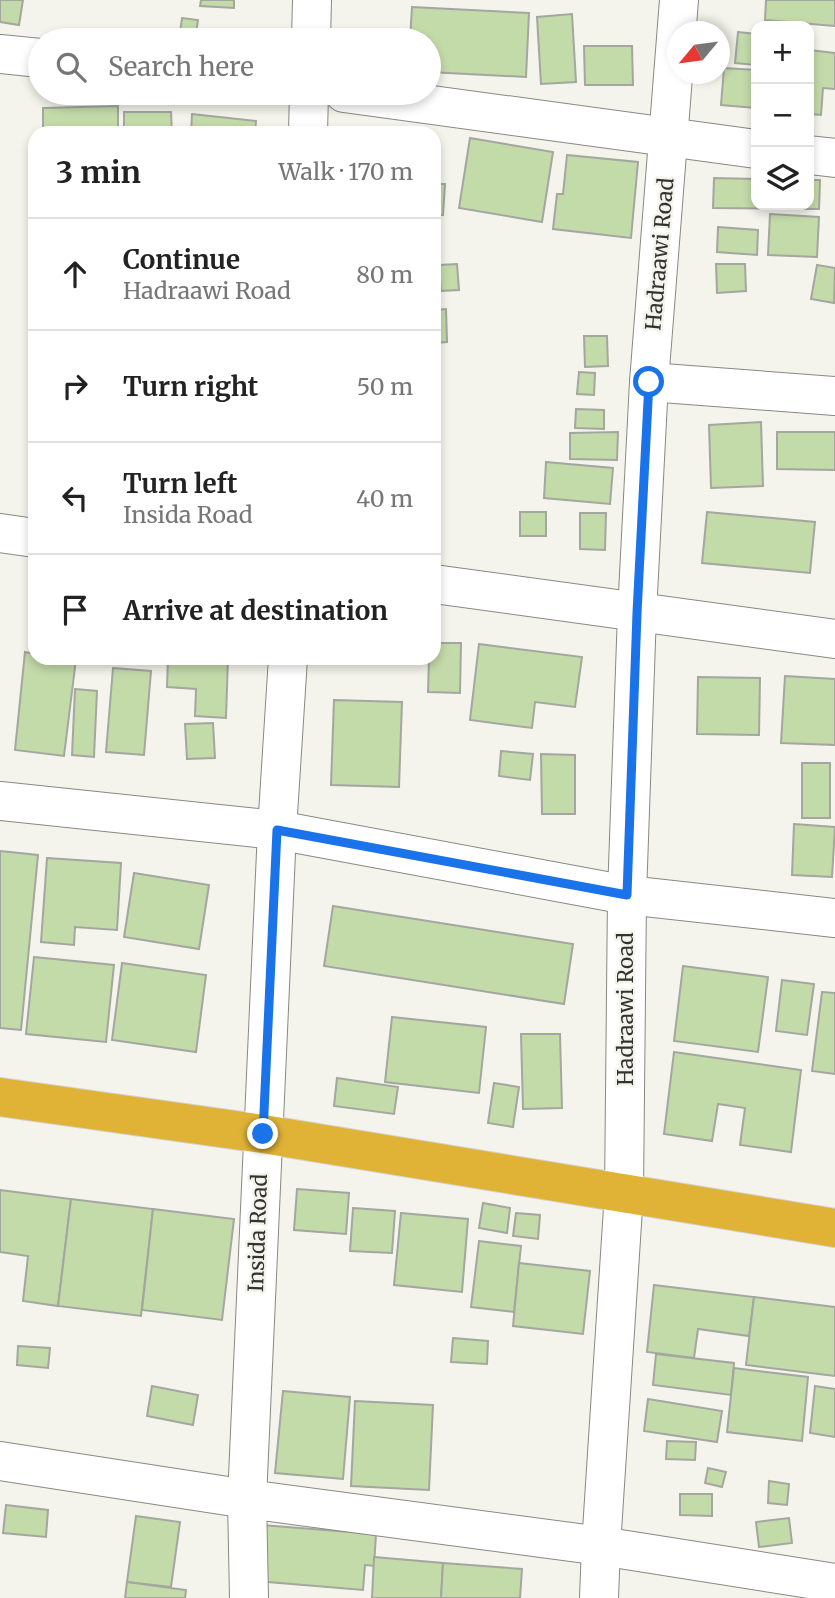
<!DOCTYPE html>
<html lang="en">
<head>
<meta charset="utf-8">
<style>
  body { margin:0; font-family:Merriweather,serif; background:#f6f6f6; color:#222 }
  .controls { position:absolute; right:21px; top:21px; display:grid; overflow:hidden; border-radius:14px; box-shadow:0 4px 10px #0003 }
  .controls button { width:63px; height:63px; display:grid; place-items:center; padding:0; border:0; border-bottom:2px solid #e0e0e0; background:#fff; color:#222; font:35px sans-serif }
  .compass { position:absolute; left:667px; top:21px; width:63px; height:63px; border-radius:50%; background:#fff; box-shadow:0 4px 10px #0003; rotate:241deg }
  .stop { position:absolute; width:21px; height:21px; margin:-16px; border:5px solid #1a73e8; border-radius:50%; background:#fff }
  .stop.end { background:#1a73e8; border-color:#fff; box-shadow:0 2px 7px #0008 }
  .list { margin:0; padding:0; list-style:none }
  h2 { display:flex; justify-content:space-between; align-items:center; height:91px; margin:0; padding:0 28px; font-size:30px }
  h2 small { font-size:23px; font-weight:400; color:#767676 }
  .list li { display:grid; grid-template-columns:46px 1fr auto; gap:21px; align-items:center; box-sizing:border-box; height:112px; padding:0 28px; border-top:2px solid #e0e0e0 }
  .list b { display:block; font-size:26px; white-space:nowrap }
  .list p { margin:0; font-size:23px; white-space:nowrap; color:#767676 }
  .list em { font-size:23px; font-style:normal; color:#767676 }
  .icon { flex:none; width:38px; height:38px; fill:none; stroke:currentColor; stroke-width:2; stroke-linecap:round; stroke-linejoin:round }
  .map { position:relative; flex:none; width:835px; height:1598px; overflow:hidden }
  .search { position:absolute; background:#fff; box-shadow:0 4px 10px #0003; left:28px; top:28px; width:413px; height:77px; display:flex; align-items:center; gap:18px; box-sizing:border-box; padding:0 24px; border-radius:38px; color:#767676; font-size:26px }
  .panel { position:absolute; background:#fff; box-shadow:0 4px 10px #0003; left:28px; top:126px; width:413px; height:539px; border-radius:21px }
  .map>svg:first-child { display:block }
</style>
</head>
<body>
<div class="map">
<svg width="835" height="1598" viewBox="0 0 835 1598">
  <rect width="100%" height="100%" fill="#f4f4ec"/>
  <g fill="#c3daa9" stroke="#a3a7a0" stroke-width="2">
    <path d="M0,0H23L19,25L0,22Z"/>
    <path d="M201,0H234V8L200,6Z"/>
    <path d="M766,0H835V26L765,20Z"/>
    <path d="M412,7L529,13L526,77L429,72V40H410Z"/>
    <path d="M572,14L576,82L541,84L537,17Z"/>
    <path d="M182,18L198,20L195,40H179Z"/>
    <path d="M738,32L756,34V65L735,63Z"/>
    <path d="M584,46H632L633,85H585Z"/>
    <path d="M809,50L835,53V89L823,88L821,115L809,114Z"/>
    <path d="M724,68L756,70L755,108L721,105Z"/>
    <path d="M118,106V133H43V108Z"/>
    <path d="M124,112H171L172,133H124Z"/>
    <path d="M192,114L256,121L255,133H191Z"/>
    <path d="M470,138L553,152L542,222L459,208Z"/>
    <path d="M567,155L638,162L631,238L553,229L557,194H563Z"/>
    <path d="M714,178L756,179V205H809V180H820L819,209L713,208Z"/>
    <path d="M434,184H445L443,215H434Z"/>
    <path d="M770,214L819,217L817,257L768,255Z"/>
    <path d="M718,227L758,230L757,255L717,252Z"/>
    <path d="M457,264L459,290L441,291L439,265Z"/>
    <path d="M716,264H745L746,291L717,293Z"/>
    <path d="M817,265L835,268L834,303L811,299Z"/>
    <path d="M446,309L447,342L434,343V310Z"/>
    <path d="M584,336H607L608,366L585,367Z"/>
    <path d="M579,372L595,373L594,395L577,394Z"/>
    <path d="M576,409L604,410V429L575,428Z"/>
    <path d="M761,422L763,486L711,488L709,425Z"/>
    <path d="M618,432L617,460L570,459V433Z"/>
    <path d="M777,432H835V470L777,469Z"/>
    <path d="M546,462L613,468L610,504L544,498Z"/>
    <rect x="520" y="512" width="26" height="24"/>
    <path d="M707,512L815,522L810,573L702,563Z"/>
    <path d="M580,513H606L605,550L580,549Z"/>
    <path d="M434,643H461L460,693L428,692L429,658H434Z"/>
    <path d="M479,644L582,657L575,707L535,702L532,728L470,720Z"/>
    <path d="M25,652L35,654V658L76,659L64,756L15,750Z"/>
    <path d="M168,658H228L226,718L195,716L196,689L167,687Z"/>
    <path d="M399,658H419V663L398,661Z"/>
    <path d="M113,668L151,671L144,755L106,752Z"/>
    <path d="M785,676L835,679V745L781,743Z"/>
    <path d="M698,677L760,678L759,735L697,734Z"/>
    <path d="M75,689L97,691L94,757L72,755Z"/>
    <path d="M334,700L402,702L399,787L331,785Z"/>
    <path d="M213,723L215,758L187,759L185,724Z"/>
    <path d="M501,751L533,754L530,780L499,776Z"/>
    <path d="M541,754L575,755V814H542Z"/>
    <rect x="802" y="763" width="28" height="55"/>
    <path d="M794,824L835,827L832,877L792,875Z"/>
    <path d="M0,851L38,855L21,1030L0,1028Z"/>
    <path d="M47,858L121,863L117,930L75,927L74,945L41,942Z"/>
    <path d="M134,873L209,885L199,949L124,937Z"/>
    <path d="M333,906L573,944L564,1004L324,966Z"/>
    <path d="M34,957L114,965L106,1042L26,1034Z"/>
    <path d="M122,963L206,975L196,1052L112,1040Z"/>
    <path d="M683,966L768,977L758,1052L674,1041Z"/>
    <path d="M782,980L814,984L807,1035L776,1031Z"/>
    <path d="M822,992L835,993V1074L812,1071Z"/>
    <path d="M392,1017L486,1027L479,1093L385,1082Z"/>
    <path d="M521,1034H560L562,1108L523,1109Z"/>
    <path d="M674,1052L801,1070L791,1152L740,1145L745,1108L718,1104L712,1141L664,1134Z"/>
    <path d="M337,1078L398,1087L394,1114L334,1106Z"/>
    <path d="M494,1083L519,1087L513,1127L488,1123Z"/>
    <path d="M297,1189L349,1193L346,1234L294,1230Z"/>
    <path d="M0,1190L71,1199L58,1306L23,1301L28,1256L0,1252Z"/>
    <path d="M71,1199L153,1209L141,1316L58,1306Z"/>
    <path d="M483,1203L510,1208L507,1233L479,1228Z"/>
    <path d="M353,1208L395,1211L392,1253L350,1251Z"/>
    <path d="M153,1209L234,1219L222,1320L142,1310Z"/>
    <path d="M401,1213L468,1219L462,1292L394,1285Z"/>
    <path d="M516,1213L540,1215L538,1239L513,1236Z"/>
    <path d="M479,1241L521,1246L514,1312L471,1307Z"/>
    <path d="M519,1263L590,1271L583,1334L513,1326Z"/>
    <path d="M654,1285L754,1297L749,1336L698,1329L694,1358L647,1352Z"/>
    <path d="M754,1297L835,1307V1376L746,1365Z"/>
    <path d="M453,1338L488,1341L487,1364L451,1362Z"/>
    <path d="M18,1346L50,1348L48,1368L17,1365Z"/>
    <path d="M656,1354L734,1363L731,1395L653,1385Z"/>
    <path d="M734,1368L808,1377L802,1441L727,1432Z"/>
    <path d="M152,1386L198,1395L193,1425L147,1416Z"/>
    <path d="M815,1386L835,1389V1437L810,1433Z"/>
    <path d="M283,1391L350,1397L343,1479L275,1473Z"/>
    <path d="M648,1399L722,1411L717,1442L644,1431Z"/>
    <path d="M355,1401L433,1405L429,1490L351,1486Z"/>
    <path d="M667,1441L696,1442L695,1460L666,1459Z"/>
    <path d="M708,1468L726,1472L722,1487L705,1483Z"/>
    <path d="M769,1481L789,1484L787,1505L768,1503Z"/>
    <path d="M680,1494H712V1516L680,1515Z"/>
    <path d="M6,1505L48,1510L46,1537L3,1533Z"/>
    <path d="M136,1516L180,1522L171,1587L127,1582Z"/>
    <path d="M789,1518L792,1543L759,1547L756,1522Z"/>
    <path d="M261,1525L376,1534L374,1566L365,1565L363,1590L256,1581Z"/>
    <path d="M374,1557L443,1563L441,1598H372Z"/>
    <path d="M443,1563L522,1569L520,1598H441Z"/>
    <path d="M127,1582L186,1590L185,1598H125Z"/>
  </g>
  <g fill="none" stroke-linecap="round" stroke-linejoin="round">
    <defs>
      <g id="street">
        <path d="M311,40L312,0"/>
        <path d="M0,54L40,58"/>
        <path d="M344,93L756,149"/>
        <path d="M308,133L309,93"/>
        <path d="M809,155L835,158"/>
        <path d="M649,382L835,396"/>
        <path d="M0,533L35,538"/>
        <path d="M434,584L835,639"/>
        <path d="M0,801L277,830L627,895L835,918"/>
        <path d="M0,1461L247,1499L601,1546L835,1583"/>
        <path d="M249,1598L247,1499L277,830L288,658"/>
        <path d="M599,1598L601,1546L624,1193L627,895L637,613L649,382L679,0"/>
      </g>
      <path id="highway" d="M0,1097L263,1134L835,1228"/>
    </defs>
    <use href="#street" stroke="#898982" stroke-width="40"/>
    <use href="#highway" stroke="#d2d2d1" stroke-width="40"/>
    <use href="#street" stroke="#fff" stroke-width="38"/>
    <use href="#highway" stroke="#e0b337" stroke-width="38"/>
  </g>
  <g fill="none" stroke-linecap="round" stroke-linejoin="round">
    <path stroke="#1a73e8" stroke-width="9" d="M263,1134L277,830L627,895L637,613L649,382"/>
  </g>
  <g text-anchor="middle" stroke-width="5" stroke-linejoin="round" paint-order="stroke">
    <g font-size="21" fill="#323330" stroke="#f4f4ec">
      <text transform="translate(660 254) rotate(-85)" y="7">Hadraawi Road</text>
      <text transform="translate(626 1009) rotate(-90)" y="7">Hadraawi Road</text>
      <text transform="translate(258 1233) rotate(-88)" y="7">Insida Road</text>
    </g>
  </g>
</svg>
<div class="controls">
<button>+</button>
<button>−</button>
<button><svg class="icon" aria-label="layers" viewBox="0 0 24 24"><path d="M12 4l9 5-9 5-9-5zM3 14l9 5 9-5"/></svg></button>
</div>
<svg class="compass" viewBox="-18 -18 36 36"><path d="M0-13l5 13h-10z" fill="#e53935"/><path d="M0 13l5-13h-10z" fill="#767676"/></svg>
<div class="stop" style="left:649px;top:382px"></div>
<div class="stop end" style="left:263px;top:1134px"></div>
<div class="search"><svg class="icon" aria-label="search" viewBox="0 0 24 24"><circle cx="10" cy="10" r="6"/><path d="M15 15l6 6"/></svg>Search here</div>
<section class="panel">
<h2>3 min<small>Walk · 170 m</small></h2>
<ul class="list">
<li><svg class="icon" aria-label="ahead" viewBox="0 0 24 24"><path d="M12 20V5M6 11l6-6 6 6"/></svg><div><b>Continue</b><p>Hadraawi Road</p></div><em>80 m</em></li>
<li><svg class="icon" aria-label="right" viewBox="0 0 24 24"><path d="M7 20v-9h11M14 6l5 5-5 5"/></svg><div><b>Turn right</b></div><em>50 m</em></li>
<li><svg class="icon" aria-label="left" viewBox="0 0 24 24"><path d="M17 20v-9H6M10 6l-5 5 5 5"/></svg><div><b>Turn left</b><p>Insida Road</p></div><em>40 m</em></li>
<li><svg class="icon" aria-label="arrive" viewBox="0 0 24 24"><path d="M6 21V4h12l-3 4 3 4H6"/></svg><div><b>Arrive at destination</b></div></li>
</ul>
</section>
</div>
</body>
</html>
